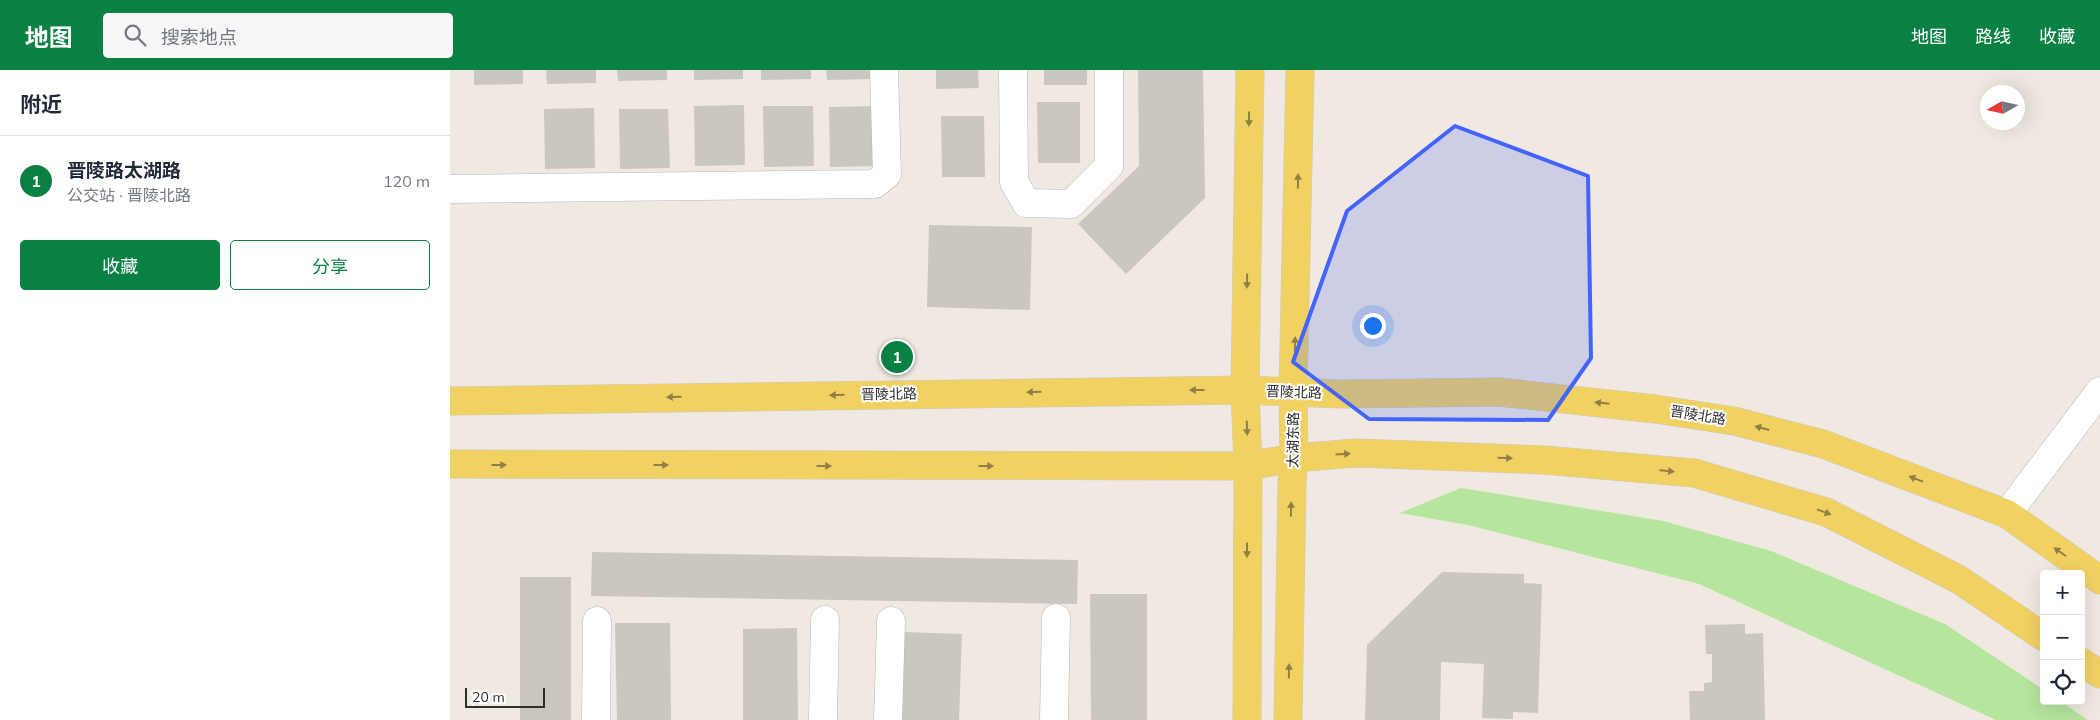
<!DOCTYPE html>
<html lang="zh">
<head>
<meta charset="utf-8">
<style>
  body { margin:0; font-family:Mulish,"Noto Sans SC",sans-serif; background:#f6f6f7; color:#1f2937 }
  .controls { position:absolute; right:15px; bottom:15px; display:grid; overflow:hidden; border-radius:5px; box-shadow:0 5px 20px #0002 }
  .controls button { width:45px; height:45px; display:grid; place-items:center; padding:0; border:0; border-bottom:1px solid #e0e1e3; background:#fff; color:#1f2937; font:25px sans-serif }
  .compass { position:absolute; left:1530px; top:15px; width:45px; height:45px; border-radius:50%; background:#fff; box-shadow:0 5px 20px #0002; rotate:261deg }
  .scale { position:absolute; left:15px; bottom:12px; width:80px; box-sizing:border-box; padding-left:5px; border:2px solid #2e2e2e; border-top:0; font-size:14px; line-height:18px; white-space:nowrap; color:#2e2e2e; -webkit-text-stroke:4px #fff; paint-order:stroke }
  .you { position:absolute; left:922px; top:255px; width:18px; height:18px; margin:-12px; border:4px solid #fff; border-radius:50%; background:#1a73e8; box-shadow:0 0 0 8px #1a73e833 }
  .badge { display:grid; place-items:center; width:32px; height:32px; border-radius:50%; background:#0b8043; color:#fff; font-size:16px; font-weight:700 }
  .pin { position:absolute; translate:-50% -50%; border:2px solid #fff; box-shadow:0 1px 5px #0006 }
  .list { margin:0; padding:0; list-style:none }
  h2 { display:flex; justify-content:space-between; align-items:center; height:65px; margin:0; padding:0 20px; font-size:21px }
  h2 small { font-size:16px; font-weight:400; color:#747a83 }
  .list li { display:grid; grid-template-columns:32px 1fr auto; gap:15px; align-items:center; box-sizing:border-box; height:90px; padding:0 20px; border-top:1px solid #e0e1e3 }
  .list b { display:block; font-size:19px; white-space:nowrap }
  .list p { margin:0; font-size:16px; white-space:nowrap; color:#747a83 }
  .list em { font-size:16px; font-style:normal; color:#747a83 }
  .actions { display:flex; gap:10px; padding:15px 20px }
  .actions a { flex:1; padding:11px 0; border:1px solid #0b8043; border-radius:5px; text-align:center; font-size:18px; color:#0b8043 }
  .actions .main { background:#0b8043; color:#fff }
  .icon { flex:none; width:28px; height:28px; fill:none; stroke:currentColor; stroke-width:2; stroke-linecap:round; stroke-linejoin:round }
  .map { position:relative; flex:none; width:1650px; height:650px; overflow:hidden }
  header { display:flex; align-items:center; gap:30px; box-sizing:border-box; height:70px; padding:0 25px; background:#0b8043; color:#fff }
  header strong { font-size:24px }
  nav { display:flex; gap:28px; margin-inline-start:auto; font-size:18px }
  .search { width:350px; height:45px; background:#f6f6f7; display:flex; align-items:center; gap:12px; box-sizing:border-box; padding:0 18px; border-radius:5px; color:#747a83; font-size:19px }
  main { display:flex }
  aside { flex:1; background:#fff }
  .map>svg:first-child { display:block }
</style>
</head>
<body>
<header>
<strong>地图</strong>
<div class="search"><svg class="icon" aria-label="search" viewBox="0 0 24 24"><circle cx="10" cy="10" r="6"/><path d="M15 15l6 6"/></svg>搜索地点</div>
<nav><a>地图</a><a>路线</a><a>收藏</a></nav>
</header>
<main>
<aside>
<h2>附近<small></small></h2>
<ul class="list">
<li><span class="badge">1</span><div><b>晋陵路太湖路</b><p>公交站 · 晋陵北路</p></div><em>120 m</em></li>
</ul>
<div class="actions"><a class="main">收藏</a><a>分享</a></div>
</aside>
<div class="map">
<svg width="1650" height="650" viewBox="0 0 1650 650">
  <rect width="100%" height="100%" fill="#efe9e1"/>
  <path fill="#b6e59e" d="M1011,418L1213,451L1321,481L1495,554L1594,620V631H1610L1638,650H1546L1249,514L1018,455L950,443Z"/>
  <g fill="#cbc7bf">
    <path d="M24,0H73V14L24,15Z"/>
    <path d="M96,0H146V13L97,14Z"/>
    <path d="M167,0H217V10L168,11Z"/>
    <path d="M244,0H293V9L244,10Z"/>
    <path d="M311,0H361V9L311,10Z"/>
    <path d="M376,0H426V9L377,10Z"/>
    <path d="M486,0H528L529,18L486,19Z"/>
    <rect x="594" y="0" width="43" height="15"/>
    <path d="M688,0H753L755,128L676,204L628,154L689,96Z"/>
    <path d="M587,32H630V93H588Z"/>
    <path d="M294,35L295,95L245,96L244,36Z"/>
    <path d="M313,36H363L364,96L314,97Z"/>
    <path d="M428,36L429,96L380,97L379,37Z"/>
    <path d="M144,38L145,98L95,99L94,39Z"/>
    <path d="M169,39H218L220,98L170,99Z"/>
    <path d="M491,46H534L535,107H492Z"/>
    <path d="M479,155L582,157L580,240L477,237Z"/>
    <path d="M142,482L628,490L627,534L141,526Z"/>
    <path d="M992,502L1074,504V513L1092,514L1088,643L1063,642V649L1032,648L1034,594L991,592L990,650H915L917,575Z"/>
    <rect x="70" y="507" width="51" height="143"/>
    <path d="M640,524H697V650H641Z"/>
    <path d="M165,553H220L221,650H167Z"/>
    <path d="M1295,554V564L1313,563L1315,650H1240L1239,621H1254V613L1262,612V584H1256L1255,555Z"/>
    <path d="M347,558L348,650H293V559Z"/>
    <path d="M454,562L512,564L509,650H451Z"/>
  </g>
  <g fill="none" stroke-linecap="round" stroke-linejoin="round">
    <defs>
      <g id="minor">
        <path d="M563,0L564,112L576,133L621,134L659,96V0"/>
        <path d="M0,119L425,114L437,104L434,0"/>
        <path d="M1557,444L1650,321"/>
        <path d="M146,650L147,551"/>
        <path d="M373,650L375,550"/>
        <path d="M438,650L441,551"/>
        <path d="M604,650L606,548"/>
      </g>
      <g id="major">
        <path d="M0,331L795,320L890,324L1049,322L1205,339L1284,351L1373,374L1557,444L1650,510"/>
        <path d="M0,394L798,396L844,388L906,383L1094,390L1244,403L1376,442L1508,509L1594,567"/>
        <path d="M1631,592L1650,604"/>
        <path d="M797,650L798,396L795,320L800,0"/>
        <path d="M838,650L842,413L844,388L843,322L850,0"/>
      </g>
    </defs>
    <use href="#minor" stroke="#b4b7c1" stroke-width="29"/>
    <use href="#major" stroke="#c9c9c9" stroke-width="29"/>
    <use href="#minor" stroke="#fff" stroke-width="28"/>
    <use href="#major" stroke="#f2d163" stroke-width="28"/>
  </g>
  <defs><path id="oneway-solid" d="M-6-.8H1V-3.2L6.5 0L1 3.2V.8H-6Z" transform="scale(1.25)"/></defs>
  <g fill="#908048">
    <use href="#oneway-solid" transform="translate(799 49) rotate(91)"/>
    <use href="#oneway-solid" transform="translate(848 111) rotate(-89)"/>
    <use href="#oneway-solid" transform="translate(797 211) rotate(91)"/>
    <use href="#oneway-solid" transform="translate(845 274) rotate(-89)"/>
    <use href="#oneway-solid" transform="translate(747 320) rotate(180)"/>
    <use href="#oneway-solid" transform="translate(584 322) rotate(179)"/>
    <use href="#oneway-solid" transform="translate(387 325) rotate(179)"/>
    <use href="#oneway-solid" transform="translate(224 327) rotate(179)"/>
    <use href="#oneway-solid" transform="translate(1152 333) rotate(-174)"/>
    <use href="#oneway-solid" transform="translate(797 358) rotate(88)"/>
    <use href="#oneway-solid" transform="translate(1312 358) rotate(-165)"/>
    <use href="#oneway-solid" transform="translate(893 384) rotate(-4)"/>
    <use href="#oneway-solid" transform="translate(1055 388) rotate(2)"/>
    <use href="#oneway-solid" transform="translate(49 395)"/>
    <use href="#oneway-solid" transform="translate(211 395)"/>
    <use href="#oneway-solid" transform="translate(374 396)"/>
    <use href="#oneway-solid" transform="translate(536 396)"/>
    <use href="#oneway-solid" transform="translate(1217 401) rotate(5)"/>
    <use href="#oneway-solid" transform="translate(1466 409) rotate(-159)"/>
    <use href="#oneway-solid" transform="translate(841 439) rotate(-89)"/>
    <use href="#oneway-solid" transform="translate(1374 442) rotate(20)"/>
    <use href="#oneway-solid" transform="translate(797 480) rotate(90)"/>
    <use href="#oneway-solid" transform="translate(1610 482) rotate(-145)"/>
    <use href="#oneway-solid" transform="translate(839 601) rotate(-89)"/>
  </g>
  <path fill="#4264fb" fill-opacity="0.2" stroke="#4264fb" stroke-width="4" stroke-linejoin="round" d="M1005,56L1138,106L1141,288L1098,350L919,349L843,292L897,141Z"/>
  <g text-anchor="middle" stroke-width="4" stroke-linejoin="round" paint-order="stroke">
    <g font-size="14" fill="#2e2e2e" stroke="#fff">
      <text transform="translate(844 322) rotate(2)" y="5">晋陵北路</text>
      <text transform="translate(439 324) rotate(-1)" y="5">晋陵北路</text>
      <text transform="translate(1248 345) rotate(9)" y="5">晋陵北路</text>
      <text transform="translate(843 370) rotate(-89)" y="5">太湖东路</text>
    </g>
  </g>
</svg>
<div class="controls">
<button>+</button>
<button>−</button>
<button><svg class="icon" aria-label="locate" viewBox="0 0 24 24"><circle cx="12" cy="12" r="6"/><path d="M12 2v4M12 18v4M2 12h4M18 12h4"/></svg></button>
</div>
<svg class="compass" viewBox="-18 -18 36 36"><path d="M0-13l5 13h-10z" fill="#e53935"/><path d="M0 13l5-13h-10z" fill="#747a83"/></svg>
<div class="scale">20 m</div>
<div class="you"></div>
<div class="pin badge" style="left:447px;top:287px">1</div>
</div>
</main>
</body>
</html>
